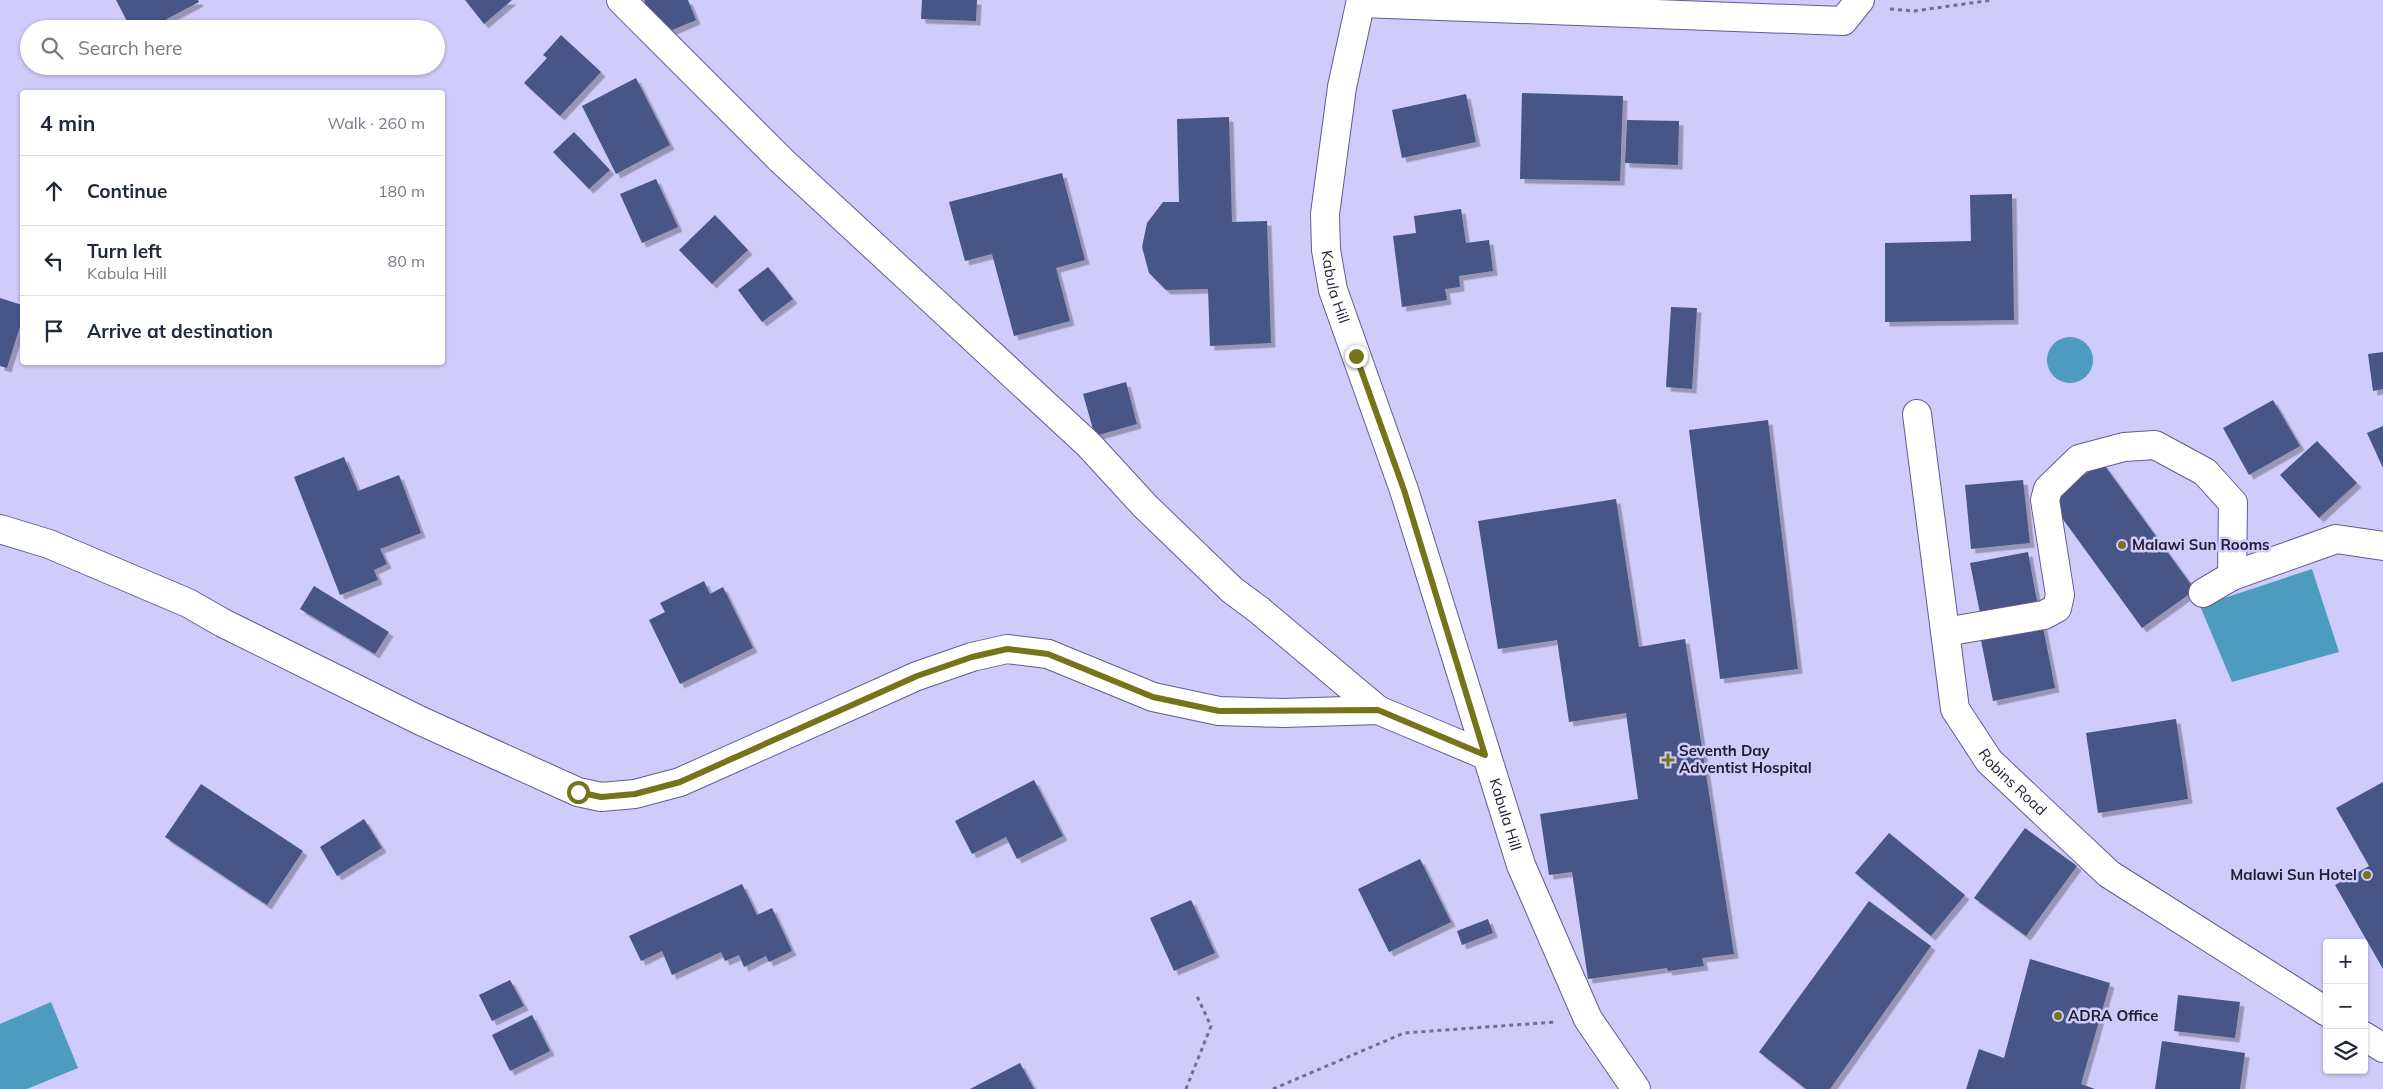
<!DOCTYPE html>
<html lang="en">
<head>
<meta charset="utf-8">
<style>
  body { margin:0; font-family:Mulish,sans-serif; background:#f2f2f3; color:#1f2937 }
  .controls { position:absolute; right:15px; bottom:15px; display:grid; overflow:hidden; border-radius:5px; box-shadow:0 1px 4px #0004 }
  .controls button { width:45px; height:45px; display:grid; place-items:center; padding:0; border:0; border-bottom:1px solid #e0e1e3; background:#fff; color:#1f2937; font:25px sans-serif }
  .stop { position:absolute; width:15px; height:15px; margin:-11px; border:4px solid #75741a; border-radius:50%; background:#fff }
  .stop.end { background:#75741a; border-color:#fff; box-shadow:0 1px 5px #0008 }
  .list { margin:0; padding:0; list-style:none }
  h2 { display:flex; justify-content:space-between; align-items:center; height:65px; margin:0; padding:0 20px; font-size:21px }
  h2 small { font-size:16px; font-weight:400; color:#747a83 }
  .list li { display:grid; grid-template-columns:32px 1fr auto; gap:15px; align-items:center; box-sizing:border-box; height:70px; padding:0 20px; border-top:1px solid #e0e1e3 }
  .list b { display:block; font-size:19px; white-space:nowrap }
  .list p { margin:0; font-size:16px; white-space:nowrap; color:#747a83 }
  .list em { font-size:16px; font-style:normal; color:#747a83 }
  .icon { flex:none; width:28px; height:28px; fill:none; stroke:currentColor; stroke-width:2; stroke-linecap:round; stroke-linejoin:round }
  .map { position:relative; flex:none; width:2383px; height:1089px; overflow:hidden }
  .search { position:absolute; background:#fff; box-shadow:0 1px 4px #0004; left:20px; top:20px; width:425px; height:55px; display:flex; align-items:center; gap:12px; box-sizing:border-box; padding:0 18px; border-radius:28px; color:#747a83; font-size:19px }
  .panel { position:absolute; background:#fff; box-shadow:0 1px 4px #0004; left:20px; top:90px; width:425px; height:275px; border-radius:5px }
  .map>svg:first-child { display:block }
</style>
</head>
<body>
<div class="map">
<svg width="2383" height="1089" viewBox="0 0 2383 1089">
  <defs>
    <filter id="shadow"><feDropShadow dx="4.5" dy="4.5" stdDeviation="0" flood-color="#0004"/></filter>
  </defs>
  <rect width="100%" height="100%" fill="#cfcbfa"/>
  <g fill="#4d9cbf">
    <circle cx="2070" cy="360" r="23"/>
    <path d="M2312,569L2339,652L2232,682L2200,606Z"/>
    <path d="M51,1002L78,1068L27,1089H0V1024Z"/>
  </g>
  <g fill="#465686" filter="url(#shadow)">
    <path d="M116,0H198L199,2L148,29H131Z"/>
    <path d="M465,0H512L484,24Z"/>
    <path d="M644,0H688L696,20L658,36Z"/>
    <path d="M922,0H977L976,21L921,19Z"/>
    <path d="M561,35L601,72L560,116L524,83L547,58L543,55Z"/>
    <path d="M636,78L670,145L616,174L582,106Z"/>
    <path d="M1522,93L1623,96L1620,181L1520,179Z"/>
    <path d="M1466,94L1476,142L1402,158L1392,110Z"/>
    <path d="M1229,117L1232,222L1267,221L1271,343L1210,346L1208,289L1166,290L1149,273L1142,247L1147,223L1163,202H1179L1177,119Z"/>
    <path d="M1627,120L1679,121L1678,165L1625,163Z"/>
    <path d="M574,132L610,170L589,189L553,152Z"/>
    <path d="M1062,173L1085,260L1056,268L1070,321L1014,336L992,254L965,261L949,202Z"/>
    <path d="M656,179L678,227L642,243L620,194Z"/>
    <path d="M2012,194L2014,320L1885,322V243L1971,241L1970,195Z"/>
    <path d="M1461,209L1466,243L1489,240L1493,271L1459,276L1460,287L1445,289L1447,300L1402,307L1393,236L1416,233L1414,216Z"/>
    <path d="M715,215L748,250L712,284L679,250Z"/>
    <path d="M768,267L793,299L762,322L738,290Z"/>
    <path d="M0,298L22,305V320L7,368L0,366Z"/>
    <path d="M1671,307L1697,308L1692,389L1666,387Z"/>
    <path d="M2383,352V389L2373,391L2368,354Z"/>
    <path d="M1126,382L1137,424L1095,436L1083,394Z"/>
    <path d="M2273,400L2300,446L2249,475L2223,428Z"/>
    <path d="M1768,420L1798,669L1720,679L1689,430Z"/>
    <path d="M2383,426V468L2367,433Z"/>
    <path d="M2317,441L2357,483L2319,518L2280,475Z"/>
    <path d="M344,457L358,491L399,475L421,533L380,549L387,564L374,570L378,580L340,595L294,477Z"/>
    <path d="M2102,462L2195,590L2142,628L2049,500Z"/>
    <path d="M2023,480L2030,543L1971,549L1965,485Z"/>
    <path d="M1616,499L1639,647L1685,639L1734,954L1702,958L1704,966L1668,971L1667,968L1588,979L1572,872L1549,875L1540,814L1638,799L1626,713L1569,722L1557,640L1498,649L1478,521Z"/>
    <path d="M2028,552L2039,612L1982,623L1970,563Z"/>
    <path d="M704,581L710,594L723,587L753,648L680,684L649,620L665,612L660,603Z"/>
    <path d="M314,586L389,632L375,654L300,609Z"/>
    <path d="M2041,617L2055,688L1993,701L1979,630Z"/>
    <path d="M2176,719L2188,799L2098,813L2086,733Z"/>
    <path d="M1034,780L1063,836L1017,859L1006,837L972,854L955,821Z"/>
    <path d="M2383,782V969L2335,885L2369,866L2336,808Z"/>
    <path d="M201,784L303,851L267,905L165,837Z"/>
    <path d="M364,819L382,848L337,876L320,847Z"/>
    <path d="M2025,828L2077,866L2026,936L1974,898Z"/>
    <path d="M1889,833L1965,895L1931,936L1855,873Z"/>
    <path d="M1420,859L1451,922L1389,952L1358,889Z"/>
    <path d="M742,884L757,915L772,908L792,951L769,962L766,956L744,967L739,955L725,961L721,952L672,975L662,951L641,961L629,936Z"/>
    <path d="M1191,900L1215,953L1174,971L1150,918Z"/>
    <path d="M1869,901L1931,946L1830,1089H1806L1759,1052Z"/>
    <path d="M1488,919L1493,933L1462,945L1457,931Z"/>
    <path d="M2030,959L2110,983L2081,1084L2095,1089H1966L1979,1049L2004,1058Z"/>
    <path d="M510,980L524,1006L492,1021L479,995Z"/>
    <path d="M2178,995L2240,1002L2235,1038L2174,1031Z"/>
    <path d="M532,1015L550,1051L510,1071L492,1035Z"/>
    <path d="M2162,1041L2245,1053L2240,1089H2155Z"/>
    <path d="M1020,1063L1034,1089H970Z"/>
  </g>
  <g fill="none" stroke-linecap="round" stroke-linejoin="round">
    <defs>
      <g id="minor">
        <path d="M621,0L781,160L1089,445L1145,506L1232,590L1259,610L1378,710"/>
        <path id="s1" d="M1361,0L1342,87L1325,214L1326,250L1333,290L1404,490L1521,865L1588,1019L1636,1089"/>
        <path d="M1361,3L1843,21L1860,0"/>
        <path id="s2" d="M1917,414L1955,709L1989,761L2109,874L2327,1012"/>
        <path d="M0,529L49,544L188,603L223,623L421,721L578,792L601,797L635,794L680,782L917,676L972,657L1007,649L1048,654L1153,697L1219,711L1283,713L1378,710L1485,755"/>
        <path d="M2203,593L2232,576L2336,539L2383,546"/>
        <path d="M1945,632L2044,615L2057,608L2060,595L2045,500L2048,489L2079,459L2124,447L2155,445L2205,472L2233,503L2232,576"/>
        <path d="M2364,1036L2383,1048"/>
      </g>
    </defs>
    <use href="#minor" stroke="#635c8f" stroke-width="30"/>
    <g stroke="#726e90" stroke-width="3" stroke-dasharray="4 4" stroke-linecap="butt">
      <path d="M1890,9L1914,11L1993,0"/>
      <path d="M1186,1089L1211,1026L1196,994"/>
      <path d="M1273,1089L1404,1033L1555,1022"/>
    </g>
    <use href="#minor" stroke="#fff" stroke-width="28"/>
  </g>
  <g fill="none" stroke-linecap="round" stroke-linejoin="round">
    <path stroke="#75741a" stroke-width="6" d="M578,792L601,797L635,794L680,782L917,676L972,657L1007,649L1048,654L1153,697L1219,711L1378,710L1485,755L1404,490L1356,356"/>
  </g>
  <g fill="#75741a" stroke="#cfcbfa" stroke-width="2">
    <circle cx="2122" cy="545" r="5"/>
    <path d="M1665.5 752.5h5v5h5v5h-5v5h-5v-5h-5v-5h5z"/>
    <circle cx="2367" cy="875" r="5"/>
    <circle cx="2058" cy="1016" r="5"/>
  </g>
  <g text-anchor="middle" stroke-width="5" stroke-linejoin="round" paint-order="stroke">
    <g font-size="15" fill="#201d33" stroke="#cfcbfa">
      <text dy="5" stroke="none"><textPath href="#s1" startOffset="291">Kabula Hill</textPath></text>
      <text dy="5" stroke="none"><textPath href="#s2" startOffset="391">Robins Road</textPath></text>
      <text dy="5" stroke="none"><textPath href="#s1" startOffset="846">Kabula Hill</textPath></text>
    </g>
    <g font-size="15" font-weight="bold" fill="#201d33" stroke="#cfcbfa" text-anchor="start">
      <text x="2132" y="550">Malawi Sun Rooms</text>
      <text x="1679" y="756">Seventh Day<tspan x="1679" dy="17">Adventist Hospital</tspan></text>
      <text x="2357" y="880" text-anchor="end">Malawi Sun Hotel</text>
      <text x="2068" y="1021">ADRA Office</text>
    </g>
  </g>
</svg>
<div class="controls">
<button>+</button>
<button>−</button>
<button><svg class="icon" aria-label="layers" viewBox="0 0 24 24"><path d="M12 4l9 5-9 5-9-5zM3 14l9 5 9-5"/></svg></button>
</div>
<div class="stop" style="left:578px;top:792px"></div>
<div class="stop end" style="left:1356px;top:356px"></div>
<div class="search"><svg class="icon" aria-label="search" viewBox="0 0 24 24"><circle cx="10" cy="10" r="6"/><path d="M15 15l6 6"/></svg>Search here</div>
<section class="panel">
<h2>4 min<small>Walk · 260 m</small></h2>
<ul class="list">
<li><svg class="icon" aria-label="ahead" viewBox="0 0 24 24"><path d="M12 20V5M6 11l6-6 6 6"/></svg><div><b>Continue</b></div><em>180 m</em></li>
<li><svg class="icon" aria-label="left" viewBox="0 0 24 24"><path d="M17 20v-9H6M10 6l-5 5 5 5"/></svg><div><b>Turn left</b><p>Kabula Hill</p></div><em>80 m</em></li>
<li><svg class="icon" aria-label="arrive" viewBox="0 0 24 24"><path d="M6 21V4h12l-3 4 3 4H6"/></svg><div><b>Arrive at destination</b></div></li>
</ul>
</section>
</div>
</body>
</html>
